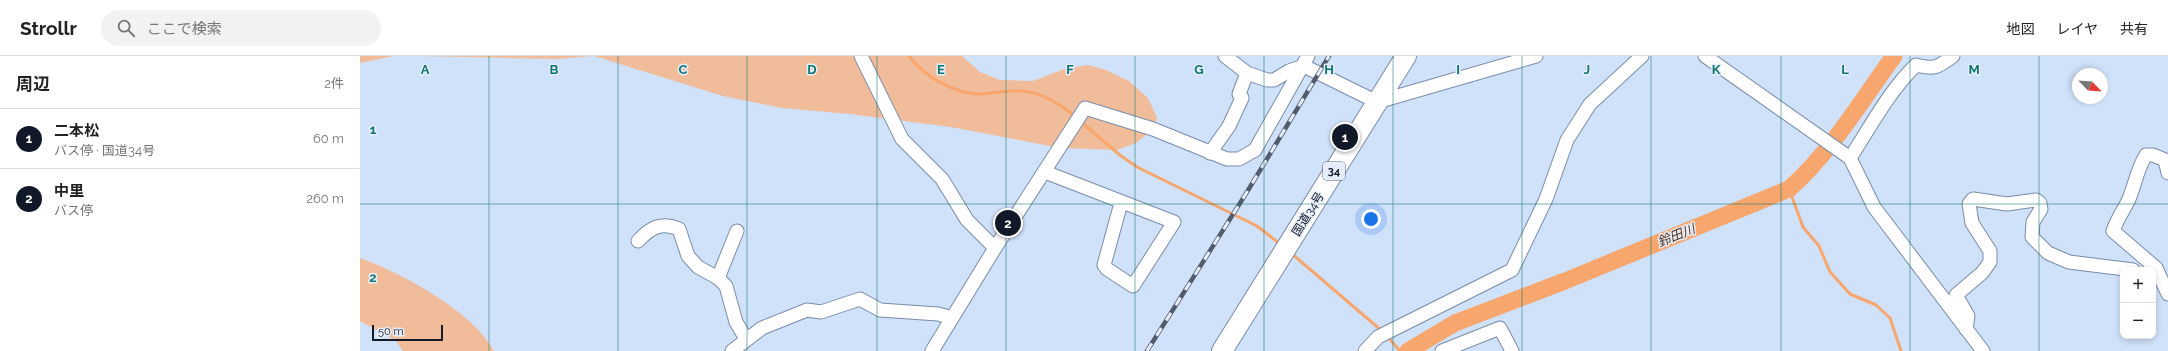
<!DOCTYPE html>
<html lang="ja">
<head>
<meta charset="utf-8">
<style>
  body { margin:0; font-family:Raleway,"Noto Sans JP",sans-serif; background:#f2f2f2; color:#222 }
  .controls { position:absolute; right:12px; bottom:12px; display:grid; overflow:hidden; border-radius:8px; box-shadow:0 2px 6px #0003 }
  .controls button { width:36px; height:36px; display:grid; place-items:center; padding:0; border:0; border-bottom:1px solid #e0e0e0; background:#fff; color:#222; font:20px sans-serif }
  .compass { position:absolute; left:1712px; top:12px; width:36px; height:36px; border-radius:50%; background:#fff; box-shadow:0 2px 6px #0003; rotate:115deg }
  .scale { position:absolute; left:12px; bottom:10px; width:71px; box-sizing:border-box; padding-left:4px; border:2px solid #141b26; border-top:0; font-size:11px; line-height:14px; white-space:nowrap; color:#141b26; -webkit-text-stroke:3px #e5eefa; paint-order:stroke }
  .you { position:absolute; left:1011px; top:163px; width:14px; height:14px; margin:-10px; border:3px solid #fff; border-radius:50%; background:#1a73e8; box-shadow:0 0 0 6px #1a73e833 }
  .badge { display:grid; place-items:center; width:26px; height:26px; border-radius:50%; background:#111827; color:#fff; font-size:13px; font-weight:700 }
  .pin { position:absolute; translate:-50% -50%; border:2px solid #fff; box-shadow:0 1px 4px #0006 }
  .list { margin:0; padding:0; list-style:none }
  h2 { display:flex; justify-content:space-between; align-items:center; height:52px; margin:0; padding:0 16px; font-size:17px }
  h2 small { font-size:13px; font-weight:400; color:#767676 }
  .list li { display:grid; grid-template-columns:26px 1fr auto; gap:12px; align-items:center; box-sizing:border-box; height:60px; padding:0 16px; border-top:1px solid #e0e0e0 }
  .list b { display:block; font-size:15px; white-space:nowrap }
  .list p { margin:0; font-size:13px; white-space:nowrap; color:#767676 }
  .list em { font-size:13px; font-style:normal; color:#767676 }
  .icon { flex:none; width:22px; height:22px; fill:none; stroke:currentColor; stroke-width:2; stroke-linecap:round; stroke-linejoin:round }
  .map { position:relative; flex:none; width:1808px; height:295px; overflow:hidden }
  header { display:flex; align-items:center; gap:24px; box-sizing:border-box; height:56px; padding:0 20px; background:#fff; border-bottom:1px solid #e0e0e0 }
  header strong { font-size:19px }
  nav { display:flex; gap:22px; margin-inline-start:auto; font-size:14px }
  .search { width:280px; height:36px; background:#f2f2f2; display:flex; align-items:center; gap:10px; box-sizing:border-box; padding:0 14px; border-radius:22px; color:#767676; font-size:15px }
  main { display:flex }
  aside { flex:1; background:#fff }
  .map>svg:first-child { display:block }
</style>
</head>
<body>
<header>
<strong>Strollr</strong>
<div class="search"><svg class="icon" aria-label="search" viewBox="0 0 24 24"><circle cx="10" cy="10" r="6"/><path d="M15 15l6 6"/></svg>ここで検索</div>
<nav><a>地図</a><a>レイヤ</a><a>共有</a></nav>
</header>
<main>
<aside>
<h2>周辺<small>2件</small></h2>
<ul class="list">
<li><span class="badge">1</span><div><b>二本松</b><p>バス停 · 国道34号</p></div><em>60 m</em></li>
<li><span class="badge">2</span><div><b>中里</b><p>バス停</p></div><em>260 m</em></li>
</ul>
</aside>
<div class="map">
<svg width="1808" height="295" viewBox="0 0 1808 295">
  <rect width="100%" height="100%" fill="#d0e1fa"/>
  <g fill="#f1bc99">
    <path d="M0,0H34L0,7Z"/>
    <path d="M60,0H232L198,3Z"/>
    <path d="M234,0H602L620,16L640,24L673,25L704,13L728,9L746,14L769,25L788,42L797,62L793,73L776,87L757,94L701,92L591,71L490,58L422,52L363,40Z"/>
    <path d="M0,202C40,216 114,256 134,295H43L35,284L0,265Z"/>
  </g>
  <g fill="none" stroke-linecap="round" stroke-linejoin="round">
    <g stroke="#f7a66d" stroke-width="3">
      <path d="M549,0C565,21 594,38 622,38C635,37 649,34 662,35C681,36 701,49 716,61"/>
      <path d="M720,65L761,100L779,112L897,170L920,188"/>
      <path d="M1429,133L1443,171L1459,190L1470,216L1490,238L1516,249L1530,262L1541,295"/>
      <path d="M931,197L1022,275"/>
      <path d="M1027,280L1040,295"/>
    </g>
    <path stroke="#f7a66d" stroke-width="17" d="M1048,295L1095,267L1205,225L1429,133C1470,97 1502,44 1534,0"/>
    <defs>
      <g id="minor">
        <path d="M501,0L542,83L582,123L607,164L635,192"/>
        <path d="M865,0L887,17L907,24H914L929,15L944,10L1017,46L1176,0"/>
        <path d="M1345,0L1490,102L1514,151L1623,295"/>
        <path d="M850,97L869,70L882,42L879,38L887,17"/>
        <path d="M1490,102C1511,70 1529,35 1556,9C1575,14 1578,11 1593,0"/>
        <path d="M685,116L814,166L773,230L747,213L744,209L761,147"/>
        <path d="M1808,117L1805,104L1793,99H1786C1777,113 1775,129 1769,143C1764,154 1757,163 1753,175L1796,212L1808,238"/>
        <path d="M278,185C290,172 301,165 319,173L328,200L338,211L358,222L366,230L376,266L386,283"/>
        <path d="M358,222L377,175"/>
        <path d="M1606,273L1608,260L1596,239L1622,217L1630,206V195L1612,167L1609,148L1613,143L1647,148L1676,144L1680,147L1681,153L1673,166L1672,181L1688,197L1709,206L1773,214"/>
        <path d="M372,295L402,272L447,254L461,256L500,243L520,254L578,258L592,262"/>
        <path d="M572,295L635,192L725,52L793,73L867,103H879L895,94L948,0"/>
        <path d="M1005,295L1018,281L1152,214L1186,143L1207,84L1230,48L1282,0"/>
        <path d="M1082,295L1140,272L1152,295"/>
      </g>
      <path id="highway" d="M862,295L1046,0"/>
    </defs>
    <use href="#minor" stroke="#798ca9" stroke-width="15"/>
    <use href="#highway" stroke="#798ca9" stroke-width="22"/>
    <use href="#minor" stroke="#fff" stroke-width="13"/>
    <use href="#highway" stroke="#fff" stroke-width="20"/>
    <defs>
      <path id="rail" d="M787,295L887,136L969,0"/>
    </defs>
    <use href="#rail" stroke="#525c6c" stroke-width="4.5"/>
    <use href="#rail" stroke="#e5eefa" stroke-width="3" stroke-dasharray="9" stroke-linecap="butt"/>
  </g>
  <path fill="none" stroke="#0f766e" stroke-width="1" stroke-opacity="0.55" d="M129,0V295M258,0V295M387,0V295M517,0V295M646,0V295M775,0V295M904,0V295M1033,0V295M1162,0V295M1291,0V295M1421,0V295M1550,0V295M1679,0V295M0,148H1808"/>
  <g text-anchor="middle" stroke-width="3" stroke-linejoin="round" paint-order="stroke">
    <rect fill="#e5eefa" stroke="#535a66" stroke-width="1" x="963" y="106" width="22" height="18" rx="3"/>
    <g font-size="11" font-weight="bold" fill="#141b26">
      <text x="974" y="119">34</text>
    </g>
    <g font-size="12" fill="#141b26" stroke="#e5eefa">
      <text transform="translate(948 158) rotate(-58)" y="4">国道34号</text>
    </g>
    <g font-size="13" font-style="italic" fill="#513018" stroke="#e5eefa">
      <text transform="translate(1316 179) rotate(-22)" y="5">鈴田川</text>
    </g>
  </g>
  <g font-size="13" text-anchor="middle" font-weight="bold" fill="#0f766e" stroke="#e5eefa" stroke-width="3" stroke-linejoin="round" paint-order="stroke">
    <text x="65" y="18">A</text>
    <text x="194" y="18">B</text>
    <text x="323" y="18">C</text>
    <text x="452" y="18">D</text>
    <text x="581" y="18">E</text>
    <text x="710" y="18">F</text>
    <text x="839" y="18">G</text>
    <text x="969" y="18">H</text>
    <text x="1098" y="18">I</text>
    <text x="1227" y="18">J</text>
    <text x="1356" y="18">K</text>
    <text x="1485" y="18">L</text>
    <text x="1614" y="18">M</text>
    <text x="13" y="78">1</text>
    <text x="13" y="226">2</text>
  </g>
</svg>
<div class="controls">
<button>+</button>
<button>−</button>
</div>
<svg class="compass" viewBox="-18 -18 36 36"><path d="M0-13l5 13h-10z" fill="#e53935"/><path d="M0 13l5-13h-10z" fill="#767676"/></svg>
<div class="scale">50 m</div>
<div class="you"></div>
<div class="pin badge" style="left:985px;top:81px">1</div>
<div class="pin badge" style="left:648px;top:167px">2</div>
</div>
</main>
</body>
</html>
